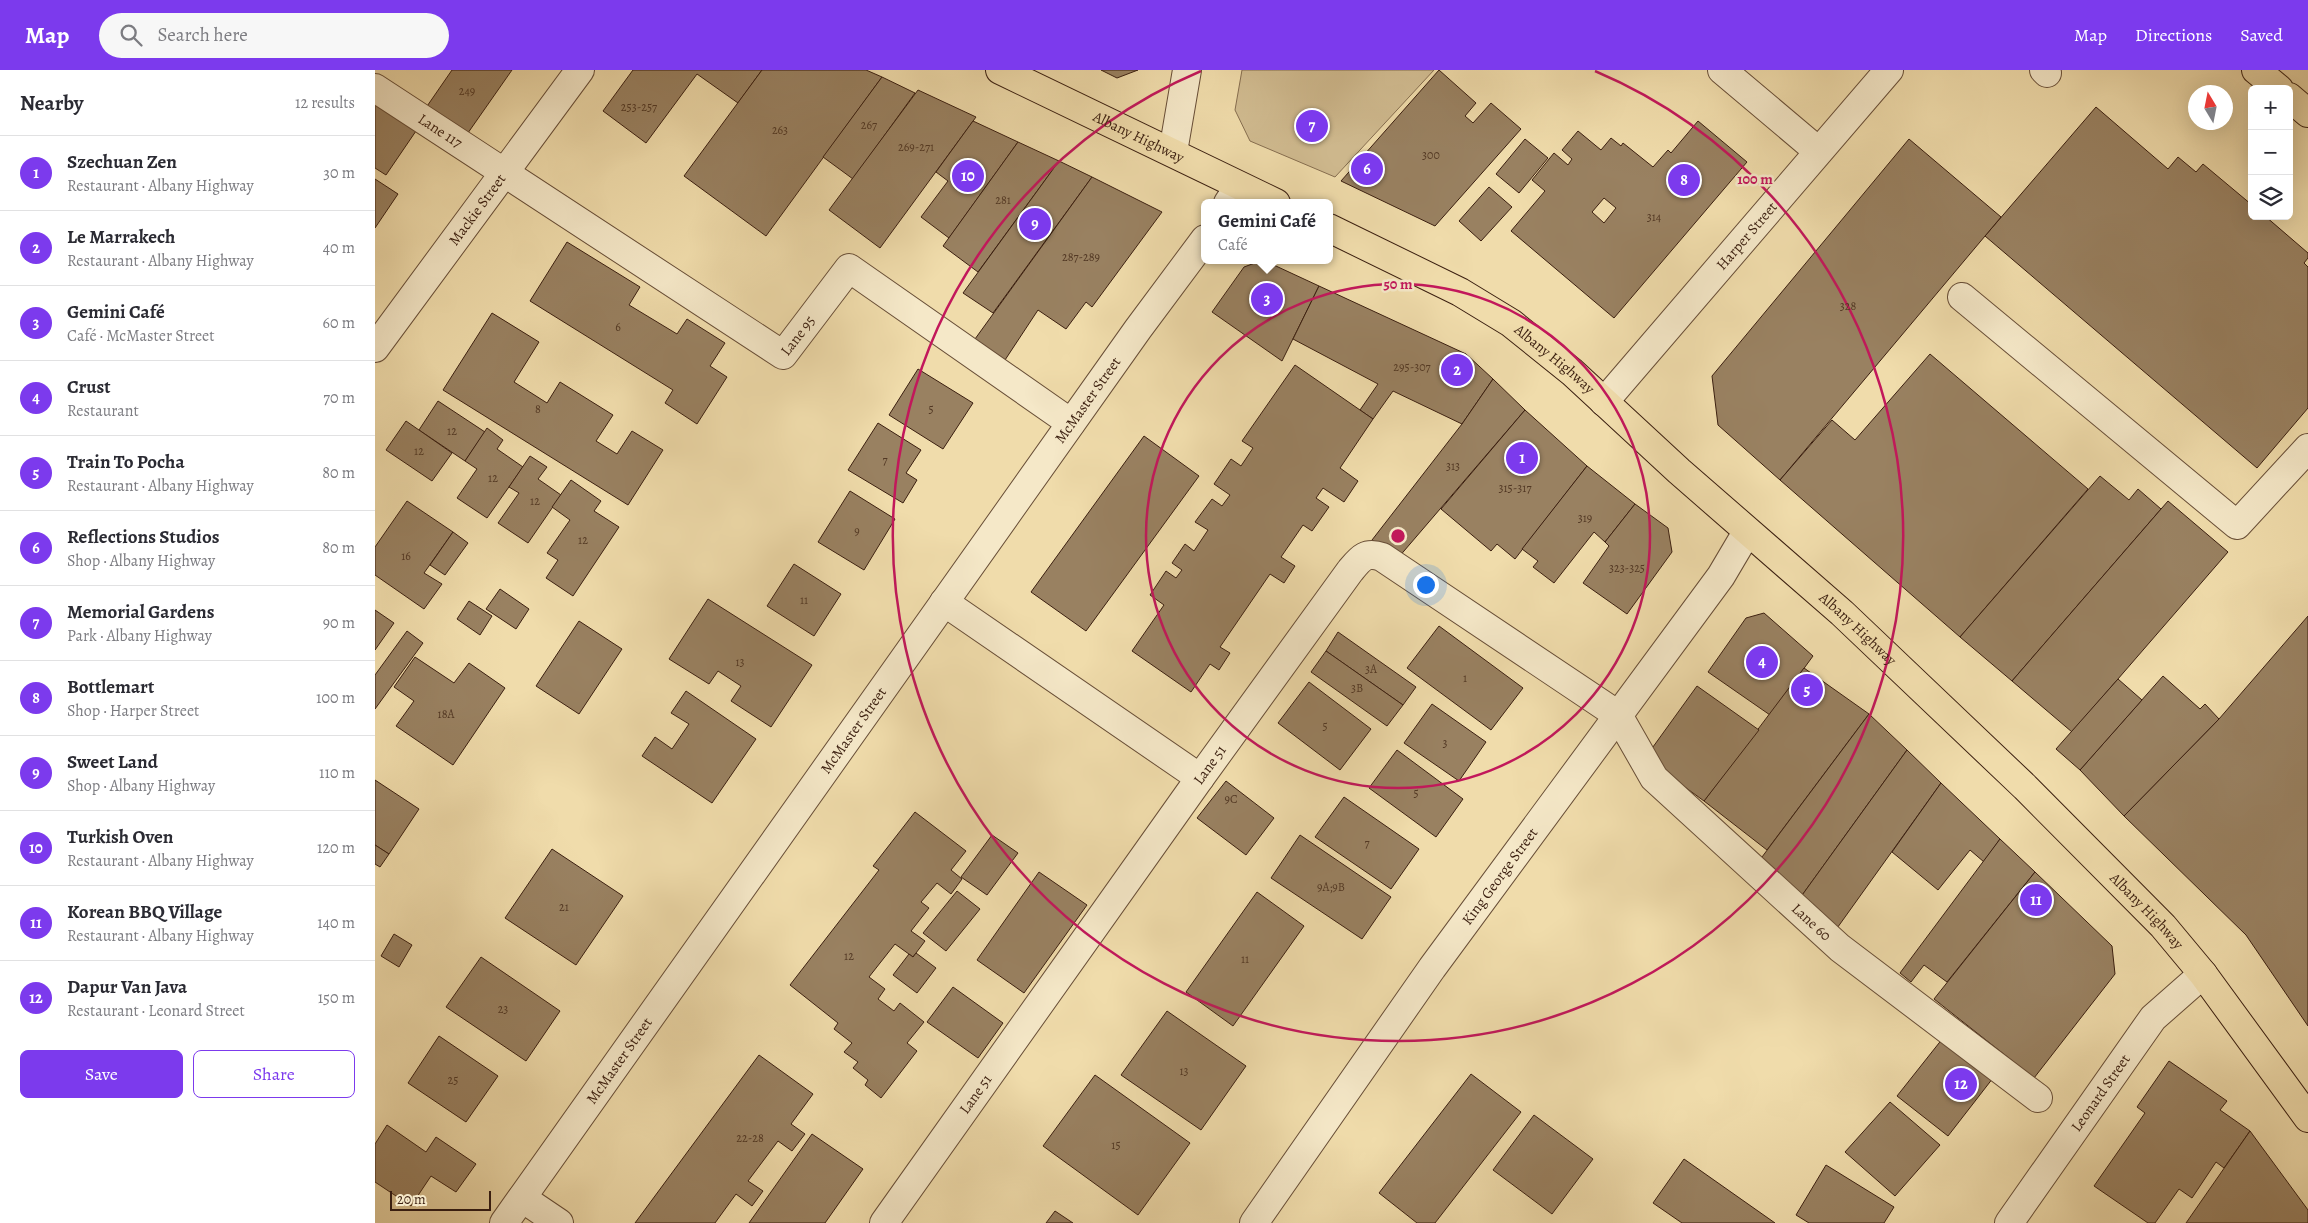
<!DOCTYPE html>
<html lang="en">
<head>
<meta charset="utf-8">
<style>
  body { margin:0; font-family:Alegreya,serif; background:#f7f7f7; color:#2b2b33 }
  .controls { position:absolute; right:15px; top:15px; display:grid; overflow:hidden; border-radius:8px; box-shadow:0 5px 20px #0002 }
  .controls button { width:45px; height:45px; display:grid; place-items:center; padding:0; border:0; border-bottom:1px solid #e1e1e2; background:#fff; color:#2b2b33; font:25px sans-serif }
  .compass { position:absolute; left:1813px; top:15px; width:45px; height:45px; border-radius:50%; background:#fff; box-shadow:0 5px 20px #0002; rotate:350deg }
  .scale { position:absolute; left:15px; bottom:12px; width:101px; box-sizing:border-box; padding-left:5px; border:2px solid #3b1f10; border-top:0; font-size:14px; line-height:18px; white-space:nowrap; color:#3b1f10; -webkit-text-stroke:4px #f5e8c8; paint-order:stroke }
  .you { position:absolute; left:1050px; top:514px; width:18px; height:18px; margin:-12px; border:4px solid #fff; border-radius:50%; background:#1a73e8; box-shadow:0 0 0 8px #1a73e833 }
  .badge { display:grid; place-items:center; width:32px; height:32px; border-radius:50%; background:#7c3aed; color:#fff; font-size:16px; font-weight:700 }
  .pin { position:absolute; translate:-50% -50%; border:2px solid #fff; box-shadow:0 1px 5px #0006 }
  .popup { position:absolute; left:826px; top:129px; width:132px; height:65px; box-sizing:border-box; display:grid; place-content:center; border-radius:8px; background:#fff; filter:drop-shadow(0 1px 4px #0005); font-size:16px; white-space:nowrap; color:#7c7c81 }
  .popup b { font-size:19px; color:#2b2b33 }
  .popup::after { content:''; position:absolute; left:50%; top:100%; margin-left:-10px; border:10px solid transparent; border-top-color:#fff }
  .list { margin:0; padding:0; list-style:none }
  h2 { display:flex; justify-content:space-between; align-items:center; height:65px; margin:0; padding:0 20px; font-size:21px }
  h2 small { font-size:16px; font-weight:400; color:#7c7c81 }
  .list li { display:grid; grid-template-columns:32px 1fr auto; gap:15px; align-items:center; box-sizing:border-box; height:75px; padding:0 20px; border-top:1px solid #e1e1e2 }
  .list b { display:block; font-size:19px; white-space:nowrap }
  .list p { margin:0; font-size:16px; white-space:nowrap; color:#7c7c81 }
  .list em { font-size:16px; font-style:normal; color:#7c7c81 }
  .actions { display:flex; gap:10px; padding:15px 20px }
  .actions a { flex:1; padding:11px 0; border:1px solid #7c3aed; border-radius:8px; text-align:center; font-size:18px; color:#7c3aed }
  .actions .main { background:#7c3aed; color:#fff }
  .icon { flex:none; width:28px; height:28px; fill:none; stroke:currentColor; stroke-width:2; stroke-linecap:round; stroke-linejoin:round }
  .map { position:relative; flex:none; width:1933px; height:1153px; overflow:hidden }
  header { display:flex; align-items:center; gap:30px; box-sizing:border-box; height:70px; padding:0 25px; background:#7c3aed; color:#fff }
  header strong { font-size:24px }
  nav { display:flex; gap:28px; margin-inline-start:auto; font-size:18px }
  .search { width:350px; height:45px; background:#f7f7f7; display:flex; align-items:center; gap:12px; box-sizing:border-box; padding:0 18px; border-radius:28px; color:#7c7c81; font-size:19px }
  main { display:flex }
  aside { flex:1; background:#fff }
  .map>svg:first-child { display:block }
</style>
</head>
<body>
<header>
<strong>Map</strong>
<div class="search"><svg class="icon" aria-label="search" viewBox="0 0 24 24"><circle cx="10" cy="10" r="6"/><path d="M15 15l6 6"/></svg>Search here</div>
<nav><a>Map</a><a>Directions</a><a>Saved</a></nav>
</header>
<main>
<aside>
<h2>Nearby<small>12 results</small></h2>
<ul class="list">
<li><span class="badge">1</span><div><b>Szechuan Zen</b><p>Restaurant · Albany Highway</p></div><em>30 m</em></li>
<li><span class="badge">2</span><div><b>Le Marrakech</b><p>Restaurant · Albany Highway</p></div><em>40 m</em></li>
<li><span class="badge">3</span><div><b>Gemini Café</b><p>Café · McMaster Street</p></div><em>60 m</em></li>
<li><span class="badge">4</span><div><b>Crust</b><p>Restaurant</p></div><em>70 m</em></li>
<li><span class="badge">5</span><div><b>Train To Pocha</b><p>Restaurant · Albany Highway</p></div><em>80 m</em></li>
<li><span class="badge">6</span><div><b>Reflections Studios</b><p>Shop · Albany Highway</p></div><em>80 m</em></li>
<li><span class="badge">7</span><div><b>Memorial Gardens</b><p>Park · Albany Highway</p></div><em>90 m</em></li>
<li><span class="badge">8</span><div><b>Bottlemart</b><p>Shop · Harper Street</p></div><em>100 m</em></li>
<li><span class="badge">9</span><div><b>Sweet Land</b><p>Shop · Albany Highway</p></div><em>110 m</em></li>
<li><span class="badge">10</span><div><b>Turkish Oven</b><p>Restaurant · Albany Highway</p></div><em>120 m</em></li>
<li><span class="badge">11</span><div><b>Korean BBQ Village</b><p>Restaurant · Albany Highway</p></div><em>140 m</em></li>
<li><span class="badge">12</span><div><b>Dapur Van Java</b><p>Restaurant · Leonard Street</p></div><em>150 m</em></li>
</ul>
<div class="actions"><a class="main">Save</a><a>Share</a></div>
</aside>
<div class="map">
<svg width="1933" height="1153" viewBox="0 0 1933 1153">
  <rect width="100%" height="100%" fill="#f0dcab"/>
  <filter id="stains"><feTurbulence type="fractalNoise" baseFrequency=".004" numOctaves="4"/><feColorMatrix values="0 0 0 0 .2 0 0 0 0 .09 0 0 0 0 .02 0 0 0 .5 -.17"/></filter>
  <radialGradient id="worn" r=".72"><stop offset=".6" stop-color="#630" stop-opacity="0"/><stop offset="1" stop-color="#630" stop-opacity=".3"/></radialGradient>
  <path fill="#d1bc91" stroke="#866e50" d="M867,0H1059L960,107L875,71L860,40Z"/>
  <g fill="#998161" stroke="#3b1f10" fill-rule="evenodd">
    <path d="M77,0H137L88,70L48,42Z"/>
    <path d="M258,0H387L363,33L322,4L271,73L228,41Z"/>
    <path d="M387,0H491L507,7L391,166L309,106Z"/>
    <path d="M726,0H763L742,8Z"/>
    <path d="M1064,0L1101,33L1090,46L1098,53L1116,33L1146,59L1060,156L966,111Z"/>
    <path d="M507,7L540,23L478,109L448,87Z"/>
    <path d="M543,20L601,47L505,178L454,140Z"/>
    <path d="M0,33L41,61L11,105L0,98Z"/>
    <path d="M1721,37L1793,99L1803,87L1821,102L1828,94L1877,135V146H1890L1933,183V188L1929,193L1933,197V338L1882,398L1610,166Z"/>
    <path d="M598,51L643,72L574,168L546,147L573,111L561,102Z"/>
    <path d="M1323,51L1372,92L1239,248L1136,161L1170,121L1157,110L1179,83L1193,95L1197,89L1187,80L1203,61L1226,80L1236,68L1246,76L1248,73L1278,97L1293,80L1296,83ZM1229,128L1241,138L1229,153L1217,142Z"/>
    <path d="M1150,69L1173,88L1144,123L1121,104Z"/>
    <path d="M1534,69L1626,147L1405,410L1343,355L1337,306Z"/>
    <path d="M643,72L684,91L603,202L568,176Z"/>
    <path d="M684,91L717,107L618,243L588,223Z"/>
    <path d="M717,107L787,142L717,237L711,232L691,259L663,240L630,290L600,269Z"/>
    <path d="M0,109L23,124L0,158Z"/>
    <path d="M1114,117L1137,137L1106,171L1084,151Z"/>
    <path d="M192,172L265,217L254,235L302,264L312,249L350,273L335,296L352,307L322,354L290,333L298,320L155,231Z"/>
    <path d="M888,190L944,216L907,291L837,242L869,197Z"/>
    <path d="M944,216L1091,284L1118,309L1087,354L1018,321L998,349L985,340L1003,314L918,269Z"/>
    <path d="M117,243L164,272L139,312L172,333L185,312L238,345L221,371L242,384L257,361L288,380L253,435L68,320Z"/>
    <path d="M1555,284L1713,419L1585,567L1405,410L1457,350L1480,370Z"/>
    <path d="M920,295L998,349L965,398L983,411L969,432L948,418L941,428L954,437L937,461L928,455L906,487L920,496L909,513L895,504L845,577L855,583L844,600L835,594L816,622L757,581L789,535L775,525L791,501L801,508L807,500L797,493L810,474L819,481L833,460L820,452L837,429L847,436L855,425L839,414L856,389L866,396L878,378L867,371Z"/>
    <path d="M543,299L598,333L568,379L514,345Z"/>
    <path d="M1118,309L1150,340L1023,488L997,470L1087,354Z"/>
    <path d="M63,331L110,362L90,391L44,360Z"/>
    <path d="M1150,340L1212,396L1140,489L1122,474L1116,481L1066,439Z"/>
    <path d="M31,351L77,383L57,411L11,380Z"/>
    <path d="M503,353L546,380L531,403L542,410L528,433L473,400Z"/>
    <path d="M112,358L128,370L122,379L148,397L112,448L82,428L102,399L90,391Z"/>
    <path d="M769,366L824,406L711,561L656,522Z"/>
    <path d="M155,386L172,397L163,409L186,425L153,473L123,453L144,423L134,417Z"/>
    <path d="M1212,396L1260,434L1230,472L1219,462L1179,513L1158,497L1163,491L1147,479Z"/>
    <path d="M1725,406L1754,430L1763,419L1786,439L1637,611L1585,567Z"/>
    <path d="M196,410L226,431L219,441L244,457L198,526L171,508L183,490L172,483L195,450L177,437Z"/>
    <path d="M475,421L520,449L489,500L443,472Z"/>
    <path d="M32,431L78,462L49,503L67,514L49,539L0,505V477Z"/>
    <path d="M1793,431L1853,482L1697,662L1637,611Z"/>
    <path d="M1260,434L1293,458L1297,482L1252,544L1208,513L1234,476L1230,472Z"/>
    <path d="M78,462L93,473L70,505L55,495Z"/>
    <path d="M419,494L466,524L439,566L392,536Z"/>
    <path d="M125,519L154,539L141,559L111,539Z"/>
    <path d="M333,529L437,595L396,657L356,631L366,616L343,601L334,614L294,589Z"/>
    <path d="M94,531L117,546L105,565L82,549Z"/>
    <path d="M0,540L19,553L0,580Z"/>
    <path d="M1389,543L1438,586L1395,645L1333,602L1371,548Z"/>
    <path d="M1933,546V956L1871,865L1749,746L1844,649Z"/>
    <path d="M204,551L247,579L204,644L161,616Z"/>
    <path d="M1064,556L1148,618L1116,660L1032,598Z"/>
    <path d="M32,561L48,573L0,639V605Z"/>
    <path d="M963,562L1041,617L1028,635L951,581Z"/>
    <path d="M951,581L1028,635L1012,656L936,602Z"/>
    <path d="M40,587L79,613L94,593L130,618L78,695L21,656L39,631L19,617Z"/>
    <path d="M1429,598L1494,644L1392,780L1329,731Z"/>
    <path d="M1788,606L1825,639L1830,634L1844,649L1749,746L1705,700Z"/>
    <path d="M1743,609L1767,630L1705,700L1681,679Z"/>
    <path d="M934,612L996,659L965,700L903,653Z"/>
    <path d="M1322,616L1384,660L1329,731L1270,688Z"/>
    <path d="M311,621L381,669L337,733L267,686L280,667L297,679L314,654L296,643Z"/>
    <path d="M1057,634L1111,672L1084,711L1029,673Z"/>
    <path d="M1494,644L1532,680L1425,828L1384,791Z"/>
    <path d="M1022,680L1088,729L1061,767L994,718Z"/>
    <path d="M1532,680L1566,713L1460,861L1425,828Z"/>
    <path d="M0,710L44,739L14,784L0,775Z"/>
    <path d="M851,711L899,748L871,785L822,748Z"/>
    <path d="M1566,713L1625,769L1609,792L1595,780L1563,820L1517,782Z"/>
    <path d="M969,727L1044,779L1016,819L940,767Z"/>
    <path d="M540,742L591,781L576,800L587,809L576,824L562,813L546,832L554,838L536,861L550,871L538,887L520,874L494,907L510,919L503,929L519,941L525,933L549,952L532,973L542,981L506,1028L490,1015L493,1010L478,998L483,992L469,982L477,973L459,959L463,953L415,915L504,800L498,796Z"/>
    <path d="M617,765L643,783L612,825L586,807Z"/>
    <path d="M925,765L1016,827L987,869L896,808Z"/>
    <path d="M1625,769L1660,802L1572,912L1549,895L1536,912L1525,903Z"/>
    <path d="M0,775L14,784L5,797L0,794Z"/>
    <path d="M177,779L248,826L201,895L130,848Z"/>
    <path d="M664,802L712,835L649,923L602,890Z"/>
    <path d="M1660,802L1737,876L1740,904L1659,1008L1559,929Z"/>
    <path d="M582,821L605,839L571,881L548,863Z"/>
    <path d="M882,822L929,856L858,956L811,922Z"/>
    <path d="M19,864L37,875L24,897L6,886Z"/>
    <path d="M541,883L561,898L542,923L518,905L534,884L538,887Z"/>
    <path d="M106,887L185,941L151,991L71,937Z"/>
    <path d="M578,917L628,953L603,988L552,952Z"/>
    <path d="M792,941L871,996L826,1060L746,1005Z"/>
    <path d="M64,966L123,1006L91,1052L33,1013Z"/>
    <path d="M1568,968L1618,1008L1573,1066L1522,1026Z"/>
    <path d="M384,985L438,1024L416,1054L430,1064L417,1081L403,1071L373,1111L388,1121L377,1136L361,1124L340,1153H260Z"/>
    <path d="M1794,991L1852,1031L1845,1040L1875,1061L1849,1098L1841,1092L1817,1128L1804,1119L1780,1153H1773L1719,1116L1770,1043L1762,1037Z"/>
    <path d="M1096,1004L1146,1042L1060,1153H1042L1004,1123Z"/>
    <path d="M720,1005L815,1073L763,1145L668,1076Z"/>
    <path d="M1515,1032L1565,1075L1520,1126L1470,1082Z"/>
    <path d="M1159,1045L1218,1089L1177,1144L1118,1100Z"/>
    <path d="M12,1055L51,1082L61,1067L101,1094L81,1122L56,1106L36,1136L0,1112V1074Z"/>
    <path d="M1875,1061L1933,1140V1153H1811Z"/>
    <path d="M437,1064L488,1099L450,1153H374Z"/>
    <path d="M1309,1089L1400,1153H1307L1278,1133Z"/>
    <path d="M1451,1095L1519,1137L1509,1153H1434L1421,1145Z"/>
    <path d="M680,1141L698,1153H671Z"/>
  </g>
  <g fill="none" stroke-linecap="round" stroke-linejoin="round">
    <defs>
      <g id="minor">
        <path d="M1347,0L1443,81"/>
        <path d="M1669,0L1672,3"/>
        <path id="s1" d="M0,18L408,285L474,198L696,353"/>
        <path d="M798,82L812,0"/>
        <path d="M853,133L864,116"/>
        <path d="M1587,227L1862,455L1933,378"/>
        <path id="s2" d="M0,278L205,0"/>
        <path id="s3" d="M1229,332L1514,0"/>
        <path d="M569,532L825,708"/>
        <path d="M147,1128L184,1153"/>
        <path id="s4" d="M129,1153L763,259L830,169"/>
        <path id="s5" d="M509,1153L825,708L975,501C985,489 990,481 1007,487L1243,645L1279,708L1465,878L1663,1028"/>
        <path id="s6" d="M879,1153L1057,898L1346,506L1372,462"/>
        <path id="s7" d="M1634,1153L1778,948L1828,904"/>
      </g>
      <g id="major">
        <path id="s8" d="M625,0L901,133"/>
        <path id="s9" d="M954,158L1085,222L1136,253L1197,302L1304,401L1467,543L1650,717L1788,856L1828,904L1933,1048"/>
      </g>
      <g id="highway">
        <path d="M1881,0L1904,19"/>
        <path d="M1914,27L1933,43"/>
      </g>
    </defs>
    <use href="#minor" stroke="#684e37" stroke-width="30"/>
    <use href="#major" stroke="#3b1f10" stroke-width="30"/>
    <use href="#highway" stroke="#3b1f10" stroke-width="30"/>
    <use href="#minor" stroke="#f5e8c8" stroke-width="28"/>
    <use href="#major" stroke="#f0dcab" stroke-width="28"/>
    <use href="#highway" stroke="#f0dcab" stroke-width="28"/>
  </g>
  <g fill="none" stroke="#c2185b" stroke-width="2.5">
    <circle cx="1023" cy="466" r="252"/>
    <path d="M1220 1A505 505 0 1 1 826 1"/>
  </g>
  <g text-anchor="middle" stroke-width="5" stroke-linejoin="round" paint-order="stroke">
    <g font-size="12" fill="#523824">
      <text x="92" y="25">249</text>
      <text x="264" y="41">253-257</text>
      <text x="494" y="59">267</text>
      <text x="405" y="64">263</text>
      <text x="541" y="81">269-271</text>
      <text x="1056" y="89">300</text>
      <text x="628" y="134">281</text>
      <text x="1279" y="151">314</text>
      <text x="706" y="191">287-289</text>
      <text x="1473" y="240">328</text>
      <text x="243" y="261">6</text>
      <text x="1037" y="301">295-307</text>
      <text x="163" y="343">8</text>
      <text x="556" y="343">5</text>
      <text x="77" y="365">12</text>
      <text x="44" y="385">12</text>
      <text x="510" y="394">7</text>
      <text x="1078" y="400">313</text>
      <text x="118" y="412">12</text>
      <text x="1140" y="422">315-317</text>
      <text x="160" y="435">12</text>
      <text x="1210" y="452">319</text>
      <text x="482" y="465">9</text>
      <text x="208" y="474">12</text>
      <text x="31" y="490">16</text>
      <text x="1252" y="502">323-325</text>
      <text x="429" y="534">11</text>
      <text x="365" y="596">13</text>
      <text x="996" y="603">3A</text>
      <text x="1090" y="612">1</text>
      <text x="982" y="622">3B</text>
      <text x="71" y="648">18A</text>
      <text x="950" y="660">5</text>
      <text x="1070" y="677">3</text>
      <text x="1041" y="727">5</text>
      <text x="856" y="733">9C</text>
      <text x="992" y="777">7</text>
      <text x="956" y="821">9A;9B</text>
      <text x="189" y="841">21</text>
      <text x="474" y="890">12</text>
      <text x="870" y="893">11</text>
      <text x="128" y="943">23</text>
      <text x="809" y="1005">13</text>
      <text x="78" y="1014">25</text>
      <text x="375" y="1072">22-28</text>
      <text x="741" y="1079">15</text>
    </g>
    <g font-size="15" fill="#3b1f10" stroke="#f5e8c8">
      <text dy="5" stroke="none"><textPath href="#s1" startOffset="78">Lane 117</textPath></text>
      <text dy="5" stroke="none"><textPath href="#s8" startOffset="154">Albany Highway</textPath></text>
      <text dy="5" stroke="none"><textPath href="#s2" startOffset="172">Mackie Street</textPath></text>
      <text dy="5" stroke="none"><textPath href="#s3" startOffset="219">Harper Street</textPath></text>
      <text dy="5" stroke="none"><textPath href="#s1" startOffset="512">Lane 95</textPath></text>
      <text dy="5" stroke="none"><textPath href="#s9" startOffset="262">Albany Highway</textPath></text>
      <text dy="5" stroke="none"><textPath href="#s4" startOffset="1009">McMaster Street</textPath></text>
      <text dy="5" stroke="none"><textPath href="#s9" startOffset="668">Albany Highway</textPath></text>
      <text dy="5" stroke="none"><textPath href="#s4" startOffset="604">McMaster Street</textPath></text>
      <text dy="5" stroke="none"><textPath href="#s5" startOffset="562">Lane 51</textPath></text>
      <text dy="5" stroke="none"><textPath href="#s6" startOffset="425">King George Street</textPath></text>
      <text dy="5" stroke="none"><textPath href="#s9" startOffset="1072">Albany Highway</textPath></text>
      <text dy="5" stroke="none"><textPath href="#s5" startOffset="1410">Lane 60</textPath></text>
      <text dy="5" stroke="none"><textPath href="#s4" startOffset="199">McMaster Street</textPath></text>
      <text dy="5" stroke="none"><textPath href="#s7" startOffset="159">Leonard Street</textPath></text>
      <text dy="5" stroke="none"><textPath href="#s5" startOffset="158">Lane 51</textPath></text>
    </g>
  </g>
  <circle cx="1023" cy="466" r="8" fill="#c2185b" stroke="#f5e8c8" stroke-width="2.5"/>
  <g font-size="15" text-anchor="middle" font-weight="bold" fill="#c2185b" stroke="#f5e8c8" stroke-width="5" stroke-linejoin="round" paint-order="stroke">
    <text x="1380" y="114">100 m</text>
    <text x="1023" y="219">50 m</text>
  </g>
  <rect width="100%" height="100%" filter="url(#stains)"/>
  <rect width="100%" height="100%" fill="url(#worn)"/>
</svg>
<div class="controls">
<button>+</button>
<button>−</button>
<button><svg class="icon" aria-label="layers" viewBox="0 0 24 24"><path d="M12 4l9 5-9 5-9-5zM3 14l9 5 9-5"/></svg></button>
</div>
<svg class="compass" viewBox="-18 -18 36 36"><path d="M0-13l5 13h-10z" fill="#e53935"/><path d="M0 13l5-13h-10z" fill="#7c7c81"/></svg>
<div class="scale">20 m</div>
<div class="you"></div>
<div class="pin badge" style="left:1147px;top:388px">1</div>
<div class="pin badge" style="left:1082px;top:300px">2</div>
<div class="pin badge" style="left:892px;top:229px">3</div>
<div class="popup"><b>Gemini Café</b>Café</div>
<div class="pin badge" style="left:1387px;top:592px">4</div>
<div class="pin badge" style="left:1432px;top:620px">5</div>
<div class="pin badge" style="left:992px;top:99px">6</div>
<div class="pin badge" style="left:937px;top:56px">7</div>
<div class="pin badge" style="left:1309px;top:110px">8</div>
<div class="pin badge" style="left:660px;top:154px">9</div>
<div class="pin badge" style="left:593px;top:106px">10</div>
<div class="pin badge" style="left:1661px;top:830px">11</div>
<div class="pin badge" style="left:1586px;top:1014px">12</div>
</div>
</main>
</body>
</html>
